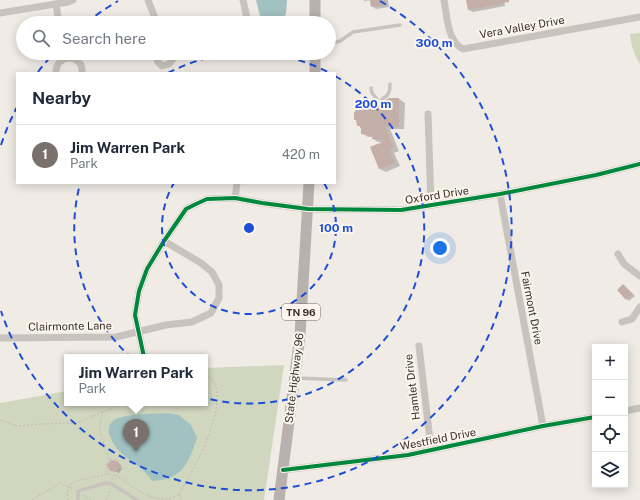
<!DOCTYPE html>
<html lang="en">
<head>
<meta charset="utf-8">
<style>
  body { margin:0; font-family:"Public Sans",sans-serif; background:#f6f6f7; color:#1f2937 }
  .controls { position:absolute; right:12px; bottom:12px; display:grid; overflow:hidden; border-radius:0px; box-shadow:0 2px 10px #0003 }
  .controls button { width:36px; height:36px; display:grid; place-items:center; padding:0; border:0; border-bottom:1px solid #e0e1e3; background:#fff; color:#1f2937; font:20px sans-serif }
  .you { position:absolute; left:440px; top:248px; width:14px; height:14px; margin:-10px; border:3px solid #fff; border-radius:50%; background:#1a73e8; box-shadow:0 0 0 6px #1a73e833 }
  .badge { display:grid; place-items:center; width:26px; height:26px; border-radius:50%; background:#7a716c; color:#fff; font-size:13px; font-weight:700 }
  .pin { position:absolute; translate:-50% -33px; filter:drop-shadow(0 1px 2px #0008) }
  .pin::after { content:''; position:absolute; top:21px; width:14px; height:12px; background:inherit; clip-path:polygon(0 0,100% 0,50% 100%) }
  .popup { position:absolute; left:64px; top:354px; width:144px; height:52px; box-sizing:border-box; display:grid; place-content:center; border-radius:0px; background:#fff; filter:drop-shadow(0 1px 3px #0005); font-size:13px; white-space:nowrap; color:#747a83 }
  .popup b { font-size:15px; color:#1f2937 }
  .popup::after { content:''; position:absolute; left:50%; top:100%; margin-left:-8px; border:8px solid transparent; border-top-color:#fff }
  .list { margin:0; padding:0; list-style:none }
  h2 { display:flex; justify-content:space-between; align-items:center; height:52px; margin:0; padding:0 16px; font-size:17px }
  h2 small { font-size:13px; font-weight:400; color:#747a83 }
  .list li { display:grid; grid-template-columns:26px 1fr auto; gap:12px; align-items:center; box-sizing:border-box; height:60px; padding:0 16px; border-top:1px solid #e0e1e3 }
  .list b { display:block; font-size:15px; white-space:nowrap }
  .list p { margin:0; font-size:13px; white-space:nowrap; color:#747a83 }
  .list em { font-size:13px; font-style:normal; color:#747a83 }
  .icon { flex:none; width:22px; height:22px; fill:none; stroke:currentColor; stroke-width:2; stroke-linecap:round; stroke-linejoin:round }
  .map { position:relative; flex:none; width:640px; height:500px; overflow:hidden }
  .search { position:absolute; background:#fff; box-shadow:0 2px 10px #0003; left:16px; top:16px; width:320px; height:44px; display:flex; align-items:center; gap:10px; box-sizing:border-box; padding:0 14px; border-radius:22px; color:#747a83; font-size:15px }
  .panel { position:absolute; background:#fff; box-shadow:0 2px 10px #0003; left:16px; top:72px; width:320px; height:112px; border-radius:0px }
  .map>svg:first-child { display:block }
</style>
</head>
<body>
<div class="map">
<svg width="640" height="500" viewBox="0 0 640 500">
  <rect width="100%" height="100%" fill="#f0ebe5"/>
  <g fill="#d1d6bf">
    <path d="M640,33V64C634,55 631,45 630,34Z"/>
    <path d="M284,365L264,500H0V403L67,391V403H205V368Z"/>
  </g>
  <g fill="#a1c2c1">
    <path d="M256,0H287L286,14L279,23H270L260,16Z"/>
    <path d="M166,413L179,415L191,425L197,438C188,464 183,479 152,481C144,468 131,462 120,452C116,448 112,442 110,436C108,432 108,426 112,422C120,413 153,414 166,413Z"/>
  </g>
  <g fill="#0003">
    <path d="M363,0H388L389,7L376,9L372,6L371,0L365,1Z"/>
    <path d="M467,0H504L505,6L473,12L469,10Z"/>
    <path d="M389,99H399L405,103L404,129H390L399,151L394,153L400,166L386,172L380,169L372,147L384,142H378L373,139V137H368L362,133V128L358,125L378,106Z"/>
    <path d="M623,285L635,296L629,301L618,290Z"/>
    <path d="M117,462L120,464L122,469L119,473L111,470Z"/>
  </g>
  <g fill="#c3afa7">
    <path d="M370,0H385V5L371,7Z"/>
    <path d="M466,0H509V2L468,10Z"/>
    <path d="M389,98H399V127H385L394,148L389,149L395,163L379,169L370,147L387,140L372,139V136L361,134V128H360V126H357L356,120H354V112H355L357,105H377V102L380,101L383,102Z"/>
    <path d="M623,284L633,294L626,300L617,290Z"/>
    <path d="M111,460L117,461L120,467L116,472L110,471L107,465Z"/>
  </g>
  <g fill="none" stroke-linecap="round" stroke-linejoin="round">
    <g stroke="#c2bbb6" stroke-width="1" stroke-dasharray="2 2" stroke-linecap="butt">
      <path d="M0,420L14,425L21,426L39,424L77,423L103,412"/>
      <path d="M109,459L100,432V423L103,412L126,403"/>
      <path d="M110,459L118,460L121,467L117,476C131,485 146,499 163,499C168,499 174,498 178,495C181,492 183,486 186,482C198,462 237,388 205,374"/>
      <path d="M109,460L106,465L108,474L117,476"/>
      <path d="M112,479V475"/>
      <path d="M179,494L181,500"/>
      <path d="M82,495L90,500"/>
      <path d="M32,500L60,483L73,489"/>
      <path d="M68,500C66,491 69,485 76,481L108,474"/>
      <path d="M106,500L109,495L110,488"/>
    </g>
    <g stroke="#c9c3be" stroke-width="3.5">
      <path d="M329,44L340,41L353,32L400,25"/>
      <path d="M371,88L372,93L377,99"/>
      <path d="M382,99C389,96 390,91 390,84"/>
      <path d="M295,378L346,380"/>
      <path d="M78,500V491L106,483L112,484L137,500"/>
    </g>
    <g stroke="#c9c3be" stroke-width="7">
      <path d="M148,0L157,23"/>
      <path d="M243,0L248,23"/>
      <path d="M444,0C447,15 447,41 463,49L640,17"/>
      <path d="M56,4L59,23"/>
      <path d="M0,13L68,2L73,0"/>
      <path d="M154,53L158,62L162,66L169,64L174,58L173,53"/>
      <path d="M56,73C55,53 84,53 82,73"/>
      <path d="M428,114L431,205"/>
      <path d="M500,194L543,426"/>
      <path d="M235,198L237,183"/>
      <path d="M618,254L624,264L640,276"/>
      <path d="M622,322L632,319L640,307"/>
      <path d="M0,338L116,337L166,325L192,322L211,313L219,298V285L212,272L201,263L164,241"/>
      <path d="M419,346L431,449"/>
      <path d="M144,357L135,315L139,291L147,269L164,241L186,209L196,204L207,199L235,198L262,203L308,209L401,210L500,194L596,175L640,164"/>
      <path d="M625,411L640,408"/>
      <path d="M283,470L408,455L543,426L595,417"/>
    </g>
    <g stroke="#b8b1ad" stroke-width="11">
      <path d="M315,0V23"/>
      <path d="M315,73V53"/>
      <path d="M279,500L300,335L309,183"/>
    </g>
    <defs>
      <g id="cycleway">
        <path d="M144,357L135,315L139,291L147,269L164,241L186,209L196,204L207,199L235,198L262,203L308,209L401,210L500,194L596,175L640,164"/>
        <path d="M283,470L408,455L543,426L595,417"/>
      </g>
    </defs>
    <use href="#cycleway" stroke="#fbf5ee" stroke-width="6"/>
    <use href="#cycleway" stroke="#00873e" stroke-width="4"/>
  </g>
  <g fill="none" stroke="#1d4ed8" stroke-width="2" stroke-dasharray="7 5">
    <path d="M324 183A87 87 0 1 1 174 183"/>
    <path d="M168 73A175 175 0 0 1 247 53M251 53A175 175 0 0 1 330 73M335 76A175 175 0 1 1 80 184"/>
    <path d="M1 145A262 262 0 0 1 17 107M38 72A262 262 0 0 1 53 54M86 23A262 262 0 0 1 118 1M380 1A262 262 0 1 1 1 311"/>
  </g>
  <g text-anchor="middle" stroke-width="4" stroke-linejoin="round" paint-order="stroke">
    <rect fill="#fbf5ee" stroke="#756b66" stroke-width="1" x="282" y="304" width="38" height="16" rx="3"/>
    <g font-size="10" font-weight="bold" fill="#3b302b">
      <text x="301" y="316">TN 96</text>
    </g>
    <g font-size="11" fill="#3b302b" stroke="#fbf5ee">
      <text transform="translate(522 27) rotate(-10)" y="4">Vera Valley Drive</text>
      <text transform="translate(437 195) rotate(-9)" y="4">Oxford Drive</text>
      <text transform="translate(532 308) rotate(79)" y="4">Fairmont Drive</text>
      <text transform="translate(70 326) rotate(-1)" y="4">Clairmonte Lane</text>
      <text transform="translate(294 378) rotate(-83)" y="4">State Highway 96</text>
      <text transform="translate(412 387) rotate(-97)" y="4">Hamlet Drive</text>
      <text transform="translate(438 439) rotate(-11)" y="4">Westfield Drive</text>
    </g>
  </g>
  <circle cx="249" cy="228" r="6" fill="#1d4ed8" stroke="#fbf5ee" stroke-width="2"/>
  <g font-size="12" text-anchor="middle" font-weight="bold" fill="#1d4ed8" stroke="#fbf5ee" stroke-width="4" stroke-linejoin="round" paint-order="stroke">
    <text x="434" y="47">300 m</text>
    <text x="373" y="108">200 m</text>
    <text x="336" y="232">100 m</text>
  </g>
</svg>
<div class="controls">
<button>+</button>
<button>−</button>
<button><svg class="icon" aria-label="locate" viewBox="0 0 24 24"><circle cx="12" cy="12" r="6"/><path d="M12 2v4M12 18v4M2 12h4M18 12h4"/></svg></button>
<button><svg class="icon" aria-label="layers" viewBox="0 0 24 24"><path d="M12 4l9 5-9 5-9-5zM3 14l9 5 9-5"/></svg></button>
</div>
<div class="you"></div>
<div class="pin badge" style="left:136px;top:452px">1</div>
<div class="popup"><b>Jim Warren Park</b>Park</div>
<div class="search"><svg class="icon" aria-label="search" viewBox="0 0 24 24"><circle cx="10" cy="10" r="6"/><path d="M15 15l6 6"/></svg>Search here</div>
<section class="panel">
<h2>Nearby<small></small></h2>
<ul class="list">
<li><span class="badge">1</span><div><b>Jim Warren Park</b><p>Park</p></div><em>420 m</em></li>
</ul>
</section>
</div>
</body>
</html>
